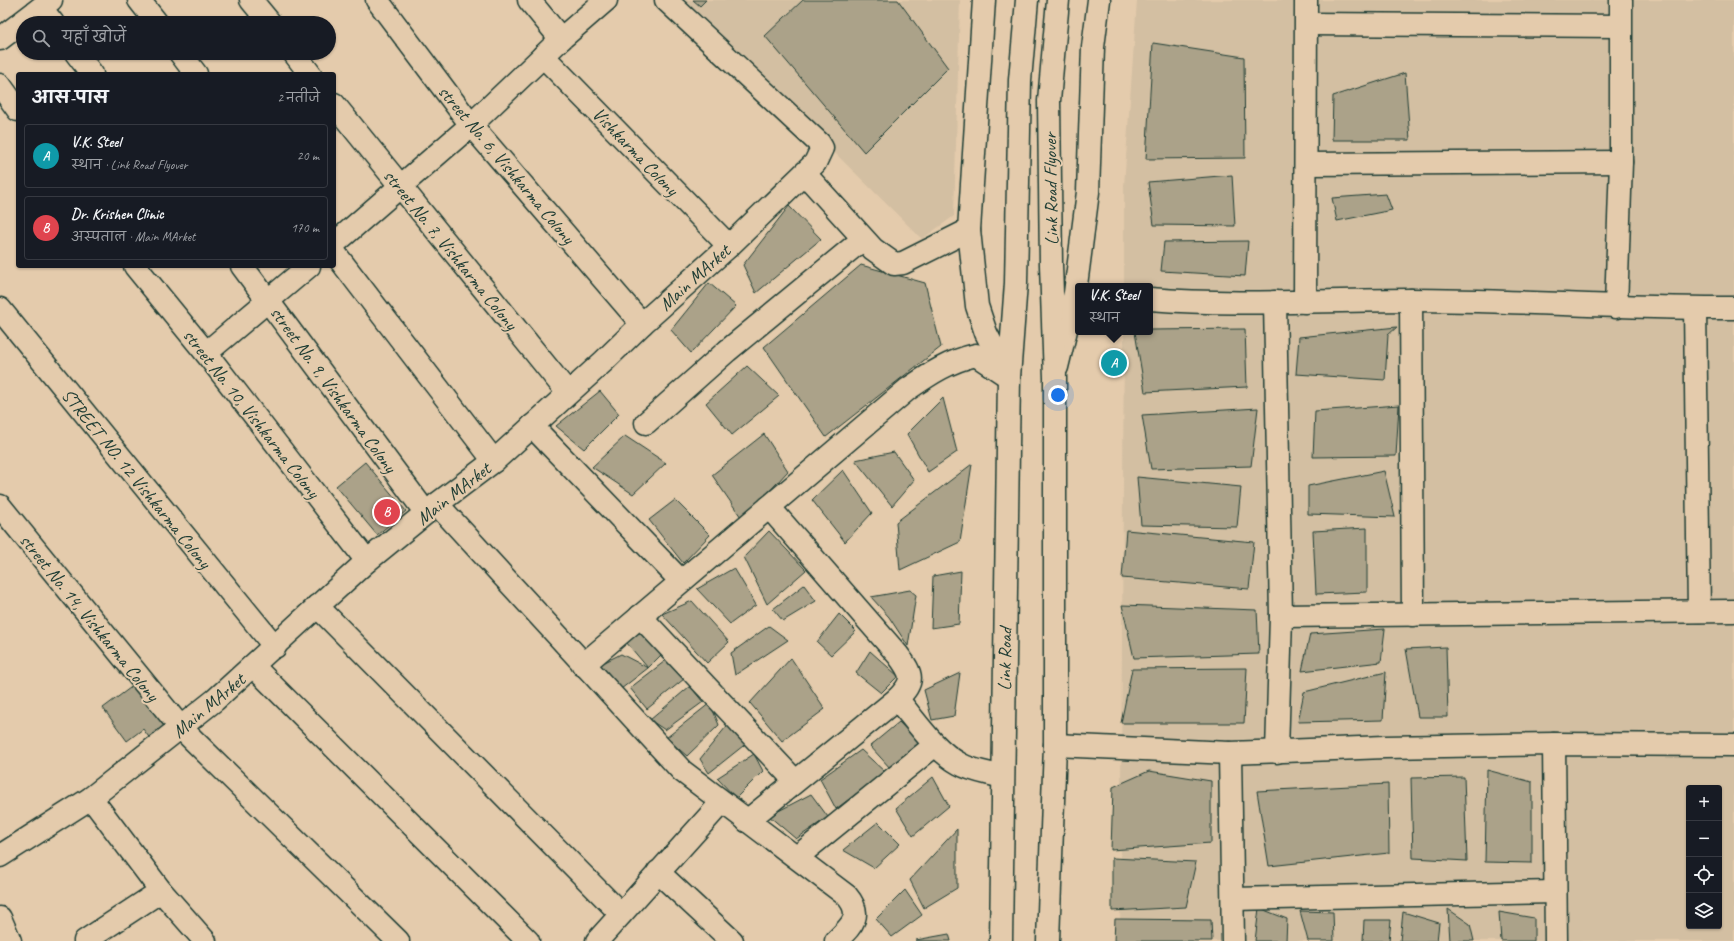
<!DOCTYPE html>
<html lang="hi">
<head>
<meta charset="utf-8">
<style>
  body { margin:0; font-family:Caveat,"Playpen Sans Deva",sans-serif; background:#242831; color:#f1f3f6 }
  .controls { position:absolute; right:12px; bottom:12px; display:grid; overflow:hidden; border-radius:4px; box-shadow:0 1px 3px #0004 }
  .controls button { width:36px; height:36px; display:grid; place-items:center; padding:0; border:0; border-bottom:1px solid #363941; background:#171b24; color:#f1f3f6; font:20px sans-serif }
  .you { position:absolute; left:1058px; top:395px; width:14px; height:14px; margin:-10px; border:3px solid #fff; border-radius:50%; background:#1a73e8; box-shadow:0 0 0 6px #1a73e833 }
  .badge { display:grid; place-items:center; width:26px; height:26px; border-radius:50%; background:#d93025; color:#fff; font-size:13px; font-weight:700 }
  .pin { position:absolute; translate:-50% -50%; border:2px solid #fff; box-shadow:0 1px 4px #0006 }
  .popup { position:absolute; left:1075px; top:283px; width:78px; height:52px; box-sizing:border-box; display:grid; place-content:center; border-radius:4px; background:#171b24; filter:drop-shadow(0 1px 3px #0005); font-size:13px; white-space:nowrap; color:#9ea1a6 }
  .popup b { font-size:15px; color:#f1f3f6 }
  .popup::after { content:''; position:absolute; left:50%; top:100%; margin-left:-8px; border:8px solid transparent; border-top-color:#171b24 }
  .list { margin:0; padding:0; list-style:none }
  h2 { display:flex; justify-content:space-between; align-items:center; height:52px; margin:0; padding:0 16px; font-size:17px }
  h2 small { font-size:13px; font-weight:400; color:#9ea1a6 }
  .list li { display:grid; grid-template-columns:26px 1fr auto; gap:12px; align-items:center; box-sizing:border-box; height:64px; margin:0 8px 8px; padding:0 8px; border:1px solid #363941; border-radius:4px }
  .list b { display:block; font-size:15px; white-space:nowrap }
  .list p { margin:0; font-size:13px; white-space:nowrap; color:#9ea1a6 }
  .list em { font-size:13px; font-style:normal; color:#9ea1a6 }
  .icon { flex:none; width:22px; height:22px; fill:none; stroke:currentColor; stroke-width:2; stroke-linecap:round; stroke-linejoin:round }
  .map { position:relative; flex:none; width:1734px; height:941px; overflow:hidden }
  .search { position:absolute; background:#171b24; box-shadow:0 1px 3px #0004; left:16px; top:16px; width:320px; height:44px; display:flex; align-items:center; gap:10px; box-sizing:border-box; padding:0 14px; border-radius:22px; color:#9ea1a6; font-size:15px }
  .panel { position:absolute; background:#171b24; box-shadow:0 1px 3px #0004; left:16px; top:72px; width:320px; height:196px; border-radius:4px }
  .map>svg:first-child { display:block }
</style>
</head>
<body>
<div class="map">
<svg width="1734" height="941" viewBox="0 0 1734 941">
  <rect width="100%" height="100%" fill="#e4cbac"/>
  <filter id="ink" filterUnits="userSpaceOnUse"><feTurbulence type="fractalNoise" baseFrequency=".025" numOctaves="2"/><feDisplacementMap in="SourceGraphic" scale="8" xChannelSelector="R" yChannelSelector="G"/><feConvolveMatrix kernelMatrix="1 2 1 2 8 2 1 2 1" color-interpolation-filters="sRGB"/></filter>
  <g filter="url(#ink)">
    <g fill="#d3bfa2" fill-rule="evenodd">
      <path d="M680,0H960L954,216L922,239Z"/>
      <path d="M1137,0H1734V941H1120L1124,332H1150V286H1124V186ZM1689,788H1719V926H1689Z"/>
    </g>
    <g fill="#aba289" stroke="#1f3d34">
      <path d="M693,0H706L700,6Z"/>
      <path d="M803,0H898L948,68L864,152L765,36Z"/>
      <path d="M1153,43L1244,57L1245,158L1146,159Z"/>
      <path d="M1405,73L1410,140H1332L1333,96Z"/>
      <path d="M1232,175L1235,226L1154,225L1148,182Z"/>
      <path d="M1386,194L1392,210L1337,221L1332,198Z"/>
      <path d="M789,206L821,239L756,293L743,265Z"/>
      <path d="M1248,241L1245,276L1161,271L1164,242Z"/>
      <path d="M861,265L925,283L941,347L826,437L764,347Z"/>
      <path d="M709,283L736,306L691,353L671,330Z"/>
      <path d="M1397,327L1388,335L1385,380L1296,374L1299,337Z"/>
      <path d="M1245,329L1247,387L1145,392L1135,332H1150V330Z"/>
      <path d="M747,366L779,396L732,435L706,403Z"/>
      <path d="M600,391L619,414L584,449L556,426Z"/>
      <path d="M943,398L957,452L928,472L907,434Z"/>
      <path d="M1399,405L1396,456L1313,457L1315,411Z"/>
      <path d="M1258,408L1251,466L1151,469L1142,415Z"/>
      <path d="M764,434L788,471L743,520L712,475Z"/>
      <path d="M625,436L666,463L633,494L592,467Z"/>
      <path d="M894,452L914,480L892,506L855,460Z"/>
      <path d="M365,462L406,511L377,535L336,486Z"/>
      <path d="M972,464L960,542L900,570L896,522Z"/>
      <path d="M843,470L872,513L845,542L812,500Z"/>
      <path d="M1384,471L1395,517L1308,514V486Z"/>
      <path d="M1137,477L1241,487L1237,527L1141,525Z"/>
      <path d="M675,500L710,535L683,563L649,520Z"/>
      <path d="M1367,528V592L1316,594L1313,531Z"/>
      <path d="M1126,530L1254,542L1249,589L1122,578Z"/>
      <path d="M769,531L806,570L767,604L744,557Z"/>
      <path d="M734,568L756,605L730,624L697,589Z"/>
      <path d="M961,571L959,624L931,628L933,576Z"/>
      <path d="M804,585L816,601L783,621L773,609Z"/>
      <path d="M910,590L916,595L908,646L889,617L871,597Z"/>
      <path d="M692,601L729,642L707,663L662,614Z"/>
      <path d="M1122,605L1257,610L1259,654L1134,658Z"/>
      <path d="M839,614L856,631L831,655L817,642Z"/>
      <path d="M769,626L788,640L735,675L731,653Z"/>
      <path d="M1385,629L1381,662L1302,671L1310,634Z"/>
      <path d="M641,631L662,654L648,668L626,642Z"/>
      <path d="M1446,647L1448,717H1418L1406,649Z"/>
      <path d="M870,651L898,676L881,693L856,673Z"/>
      <path d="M621,654L648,668L621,689L599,665Z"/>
      <path d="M669,658L684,679L647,709L630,688Z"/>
      <path d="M791,658L825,709L782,741L750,703Z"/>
      <path d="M1247,668L1244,723H1121L1132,669Z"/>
      <path d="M1386,672L1383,720L1298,722L1304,692Z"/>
      <path d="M960,673L954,716L932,720L924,690Z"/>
      <path d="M134,685L166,729L151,740L143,729L127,741L103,708Z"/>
      <path d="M690,686L703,702L665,730L650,720Z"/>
      <path d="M710,703L719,725L687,756L666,738Z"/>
      <path d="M730,722L748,742L709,773L700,759Z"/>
      <path d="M899,722L921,745L891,769L870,746Z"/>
      <path d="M861,750L885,772L836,809L820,779Z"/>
      <path d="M754,754L763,771L736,798L717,778Z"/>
      <path d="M1487,770L1532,782V863L1485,862Z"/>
      <path d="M1149,771L1211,781V843L1111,850L1113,787Z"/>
      <path d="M933,777L949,806L913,836L896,808Z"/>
      <path d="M1464,777L1467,861L1413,858L1411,778Z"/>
      <path d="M1388,784L1389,853L1269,866L1257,791Z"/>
      <path d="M811,794L828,817L796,839L769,816Z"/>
      <path d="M878,822L900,844L874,868L843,850Z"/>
      <path d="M957,829V888L924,908L910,880Z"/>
      <path d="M1112,858L1196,862L1186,907L1112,911Z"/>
      <path d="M905,890L922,915L892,937L876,919Z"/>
      <path d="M1259,908L1287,919L1286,941H1255Z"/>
      <path d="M1448,909L1470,924L1474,941H1450Z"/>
      <path d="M1300,911L1333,912L1334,941H1308Z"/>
      <path d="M1403,912L1439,923L1437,941H1400Z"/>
      <path d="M1499,912L1534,918V941H1501Z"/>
      <path d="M1115,919L1211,920L1212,941H1114Z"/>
      <path d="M1364,920H1391L1389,941H1363Z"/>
      <path d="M949,934L951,941H916V940Z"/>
    </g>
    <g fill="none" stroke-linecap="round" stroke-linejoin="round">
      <defs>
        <g id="minor">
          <path d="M139,0L157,23"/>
          <path d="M251,0L270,23"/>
          <path d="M377,0L471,125L642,324"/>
          <path d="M529,0L561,39"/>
          <path d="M984,0L969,230L977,306L986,333L1008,376"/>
          <path d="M41,8L53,23"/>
          <path d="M1307,24L1620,26"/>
          <path d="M0,39L51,0"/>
          <path d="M76,53L92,74"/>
          <path d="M180,53L196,74"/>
          <path d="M294,53L310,74"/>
          <path d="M543,56L729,246"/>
          <path d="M0,85L18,110"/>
          <path d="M334,104L568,393"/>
          <path d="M1307,164L1621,162"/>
          <path d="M805,174L873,249L894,264L903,263L969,230"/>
          <path d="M334,244L471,125L561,39L606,0"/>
          <path d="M334,252L494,461"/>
          <path d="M135,266L206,353L367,561"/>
          <path d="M242,266L426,513"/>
          <path d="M1150,299C1237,306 1323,300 1410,300C1518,300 1626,309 1734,308"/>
          <path d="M1411,300L1413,615"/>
          <path d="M1275,302L1281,616L1277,752"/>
          <path d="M1305,302L1306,0"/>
          <path d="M1616,307L1621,162V0"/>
          <path d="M0,309L275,647"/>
          <path d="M1695,309L1699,611"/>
          <path d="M206,353L309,266"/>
          <path d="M1057,367L1075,293L1088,192L1093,47L1099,0"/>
          <path d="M646,423L727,351L863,239"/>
          <path d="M532,426L681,581"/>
          <path d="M437,504L682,771L847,896C864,916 851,926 836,941"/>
          <path d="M0,506L181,728L398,941"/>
          <path d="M317,606L621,914"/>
          <path d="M640,616L795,781"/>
          <path d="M1281,616L1734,611"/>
          <path d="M583,665L908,389C930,374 949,361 976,355L1009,377"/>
          <path d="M253,666L528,941"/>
          <path d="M897,699C916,721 934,750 960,764C972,771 989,773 1002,777"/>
          <path d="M1554,744L1556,941"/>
          <path d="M1055,745L1230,753L1385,747L1554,744L1734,745"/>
          <path d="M1230,753L1233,941"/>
          <path d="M91,798L161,891L205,941"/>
          <path d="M747,821L897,699C915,681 913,675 898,655L769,507"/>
          <path d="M0,856L91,798L215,700L367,561L437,504L494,461L604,361L642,324L729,246L815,163L822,148L819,143L666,0"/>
          <path d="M797,857L935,745"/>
          <path d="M658,872L732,941"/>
          <path d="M1233,899L1554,892"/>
          <path d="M0,918L10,941"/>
          <path d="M85,941L161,891"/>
          <path d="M597,941L722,802"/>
        </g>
        <g id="major">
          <path d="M1001,941L1009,377L1016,283L1020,80L1027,0"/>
          <path d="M1048,941L1055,745V378L1051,265L1049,101L1058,0"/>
        </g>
      </defs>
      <use href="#minor" stroke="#1f3d34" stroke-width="25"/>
      <use href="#major" stroke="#1f3d34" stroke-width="25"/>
      <use href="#minor" stroke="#e4cbac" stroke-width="22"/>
      <use href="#major" stroke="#e4cbac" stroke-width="22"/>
    </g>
  </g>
  <g text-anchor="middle" stroke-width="4" stroke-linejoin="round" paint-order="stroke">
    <g font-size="19" fill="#1f3d34" stroke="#e4cbac">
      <text transform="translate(636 151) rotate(46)" y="7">Vishkarma Colony</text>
      <text transform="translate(507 164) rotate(50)" y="7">street No. 6, Vishkarma Colony</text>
      <text transform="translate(1050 189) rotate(-91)" y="7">Link Road Flyover</text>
      <text transform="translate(451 249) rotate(51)" y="7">street No. 7, Vishkarma Colony</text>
      <text transform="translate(694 277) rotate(-42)" y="7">Main MArket</text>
      <text transform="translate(334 389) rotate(54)" y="7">street No. 9, Vishkarma Colony</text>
      <text transform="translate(252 413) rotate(52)" y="7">street No. 10, Vishkarma Colony</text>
      <text transform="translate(137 478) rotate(51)" y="7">STREET NO. 12 Vishkarma Colony</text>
      <text transform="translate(453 493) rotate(-38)" y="7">Main MArket</text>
      <text transform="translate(90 617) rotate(51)" y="7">street No. 14, Vishkarma Colony</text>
      <text transform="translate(1004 659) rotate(-89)" y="7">Link Road</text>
      <text transform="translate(208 705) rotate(-40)" y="7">Main MArket</text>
    </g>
  </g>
</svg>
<div class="controls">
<button>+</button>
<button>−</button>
<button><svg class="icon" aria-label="locate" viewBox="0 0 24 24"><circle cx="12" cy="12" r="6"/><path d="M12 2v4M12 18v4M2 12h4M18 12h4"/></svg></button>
<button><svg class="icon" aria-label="layers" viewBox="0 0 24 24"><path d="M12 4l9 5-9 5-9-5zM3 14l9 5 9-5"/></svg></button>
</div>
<div class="you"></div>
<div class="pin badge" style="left:1114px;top:363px;background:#0f9aa8">A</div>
<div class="popup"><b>V.K. Steel</b>स्थान</div>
<div class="pin badge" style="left:387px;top:512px;background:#e0444e">B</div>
<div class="search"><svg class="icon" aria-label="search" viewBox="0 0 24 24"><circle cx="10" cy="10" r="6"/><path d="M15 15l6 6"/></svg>यहाँ खोजें</div>
<section class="panel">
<h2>आस-पास<small>2 नतीजे</small></h2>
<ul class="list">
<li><span class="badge" style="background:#0f9aa8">A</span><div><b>V.K. Steel</b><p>स्थान · Link Road Flyover</p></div><em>20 m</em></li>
<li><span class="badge" style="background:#e0444e">B</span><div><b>Dr. Krishen Clinic</b><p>अस्पताल · Main MArket</p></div><em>170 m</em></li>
</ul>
</section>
</div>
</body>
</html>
